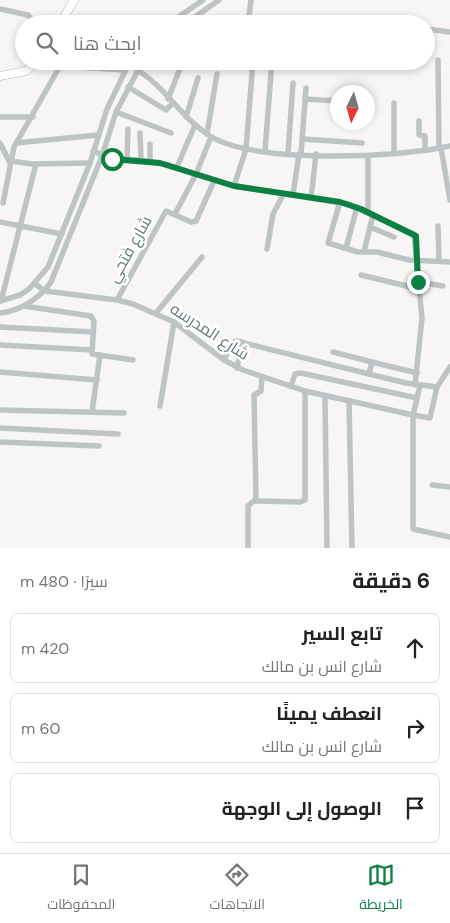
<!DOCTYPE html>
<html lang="ar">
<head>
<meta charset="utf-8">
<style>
  body { margin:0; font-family:"DM Sans",Cairo,sans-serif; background:#f2f2f2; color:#222; direction:rtl }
  .compass { position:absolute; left:330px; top:85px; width:45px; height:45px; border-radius:50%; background:#fff; box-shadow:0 2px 8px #0003; rotate:185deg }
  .stop { position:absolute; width:15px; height:15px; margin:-11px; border:4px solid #0b8043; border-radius:50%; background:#fff }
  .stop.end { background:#0b8043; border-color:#fff; box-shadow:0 1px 5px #0008 }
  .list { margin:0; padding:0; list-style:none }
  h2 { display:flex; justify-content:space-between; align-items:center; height:65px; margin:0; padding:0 20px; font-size:21px }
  h2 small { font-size:16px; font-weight:400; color:#767676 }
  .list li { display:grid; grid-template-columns:32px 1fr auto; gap:15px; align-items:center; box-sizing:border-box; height:70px; margin:0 10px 10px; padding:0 10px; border:1px solid #e0e0e0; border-radius:8px }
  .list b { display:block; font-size:19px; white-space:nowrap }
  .list p { margin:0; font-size:16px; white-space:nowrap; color:#767676 }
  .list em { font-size:16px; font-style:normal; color:#767676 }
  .icon { flex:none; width:28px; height:28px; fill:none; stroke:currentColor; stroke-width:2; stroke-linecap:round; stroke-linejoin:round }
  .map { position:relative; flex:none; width:450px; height:548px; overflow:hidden; direction:ltr }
  .search { position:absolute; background:#fff; box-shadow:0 2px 8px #0003; left:15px; right:15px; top:15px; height:55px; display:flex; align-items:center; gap:12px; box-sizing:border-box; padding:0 18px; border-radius:28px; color:#767676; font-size:19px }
  .sheet { height:305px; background:#fff }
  nav { display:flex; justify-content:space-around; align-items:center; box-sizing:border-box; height:70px; border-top:1px solid #e0e0e0; background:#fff; font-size:14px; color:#767676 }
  nav a { display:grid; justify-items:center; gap:2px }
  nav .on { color:#0b8043 }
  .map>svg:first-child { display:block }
</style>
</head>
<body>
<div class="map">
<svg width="450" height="548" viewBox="0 0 450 548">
  <rect width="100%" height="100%" fill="#f7f6f4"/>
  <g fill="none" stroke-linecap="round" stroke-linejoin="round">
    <defs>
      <g id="secondary">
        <path d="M60,24L74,0"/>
        <path d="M0,76L26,71L37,61"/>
      </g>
    </defs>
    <use href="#secondary" stroke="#b0b8ba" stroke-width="9"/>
    <g stroke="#bec4c5" stroke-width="5.5">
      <path d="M0,9L28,15L33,21L40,24"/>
      <path d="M367,20L391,24"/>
      <path d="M168,24L203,0"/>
      <path d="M185,24L219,0"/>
      <path d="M248,24L251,0"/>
      <path d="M426,29L450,32"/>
      <path d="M438,60L439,148"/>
      <path d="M40,61L60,66L125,70"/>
      <path d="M141,63L192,66"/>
      <path d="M137,70C166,87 181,118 210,136C255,164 398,158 450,146"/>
      <path d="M128,87L166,110L172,104"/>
      <path d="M168,99L181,66"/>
      <path d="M305,99L338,101"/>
      <path d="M394,103V152"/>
      <path d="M116,112L171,133"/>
      <path d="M0,117H33"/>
      <path d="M186,117L198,78"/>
      <path d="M419,121V135L425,136V150"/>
      <path d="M140,133L141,160"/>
      <path d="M207,134L217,74"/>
      <path d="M302,139L362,143"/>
      <path d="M0,143L10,163"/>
      <path d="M16,143L98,135"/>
      <path d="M150,144V161"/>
      <path d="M441,148L450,200"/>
      <path d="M93,151L112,159L141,160L168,165L234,186L348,204L414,234L422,318L415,385"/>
      <path d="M265,151L272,61"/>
      <path d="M288,153L293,83"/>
      <path d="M301,154L306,88"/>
      <path d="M368,156V212"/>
      <path d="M127,159L128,129"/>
      <path d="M11,161L32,164L90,163"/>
      <path d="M177,167L195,125"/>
      <path d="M234,186L246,149L253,61"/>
      <path d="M293,195L299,154"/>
      <path d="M311,198L316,154"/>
      <path d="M340,202L328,243L358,252H377L409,260L450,262"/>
      <path d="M3,203L14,147L60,66"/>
      <path d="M175,214L196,174L211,137"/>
      <path d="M0,222L62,234"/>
      <path d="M438,226L439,261"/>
      <path d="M370,227L394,237"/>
      <path d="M346,248L357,207"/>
      <path d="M267,249L273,214L284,193"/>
      <path d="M364,252L373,215"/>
      <path d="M361,275L419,289"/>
      <path d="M418,282L443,286"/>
      <path d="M35,284L45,291L117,300L133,304L174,322L224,360L243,370L305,391L413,415L430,418L437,387L450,367"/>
      <path d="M117,300L166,211L191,222L196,221L214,181"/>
      <path d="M0,301L20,295L29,289L48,267L90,163L107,109L130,61"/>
      <path d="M1,301L36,164"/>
      <path d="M24,306L91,316L94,321L92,354L133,360"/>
      <path d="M0,313C20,311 39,299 51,282L102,156L116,112L143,61"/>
      <path d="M156,313L202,257"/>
      <path d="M0,327L93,332"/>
      <path d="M0,345L92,350"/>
      <path d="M333,352L372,362"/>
      <path d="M224,360L231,344L236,341L369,374L372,362L417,373"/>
      <path d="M237,368L242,342"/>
      <path d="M0,372L97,380"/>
      <path d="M369,374L406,383L437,387"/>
      <path d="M291,386L295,374L301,373L417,398"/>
      <path d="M420,386L413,415V529L450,537"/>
      <path d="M325,396L327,548"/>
      <path d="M349,401L352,548"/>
      <path d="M160,406L174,322"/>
      <path d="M0,410L124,413"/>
      <path d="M92,412L100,355"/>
      <path d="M0,428L118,434"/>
      <path d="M0,442L99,446"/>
      <path d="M432,485L450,487"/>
      <path d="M256,501L300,502L305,500V391"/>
      <path d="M248,548V506L256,499L254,395L261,391L262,378"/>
    </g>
    <use href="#secondary" stroke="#fff" stroke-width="8"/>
  </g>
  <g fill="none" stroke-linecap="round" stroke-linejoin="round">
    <path stroke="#0b8043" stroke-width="6" d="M112,159L160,163L234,186L340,202L361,209L416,236L418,282"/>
  </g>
  <g text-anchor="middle" stroke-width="5" stroke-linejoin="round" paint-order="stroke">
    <g font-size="16" fill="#64797d" stroke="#fff">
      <text transform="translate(129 249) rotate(-61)" y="6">شارع فتحي</text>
      <text transform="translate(210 331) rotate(33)" y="6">شارع المدرسه</text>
    </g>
  </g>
</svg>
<svg class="compass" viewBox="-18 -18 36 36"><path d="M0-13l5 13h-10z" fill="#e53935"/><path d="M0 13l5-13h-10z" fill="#767676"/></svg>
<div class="stop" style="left:112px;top:159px"></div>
<div class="stop end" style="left:418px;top:282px"></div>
<div class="search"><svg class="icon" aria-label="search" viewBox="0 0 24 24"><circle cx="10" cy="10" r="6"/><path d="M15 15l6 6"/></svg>ابحث هنا</div>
</div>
<section class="sheet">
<h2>6 دقيقة<small>سيرًا · 480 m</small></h2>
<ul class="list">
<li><svg class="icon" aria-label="ahead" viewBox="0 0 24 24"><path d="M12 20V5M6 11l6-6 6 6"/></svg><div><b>تابع السير</b><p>شارع انس بن مالك</p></div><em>420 m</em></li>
<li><svg class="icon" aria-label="right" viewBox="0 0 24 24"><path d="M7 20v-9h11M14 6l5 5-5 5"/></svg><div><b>انعطف يمينًا</b><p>شارع انس بن مالك</p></div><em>60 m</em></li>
<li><svg class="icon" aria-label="arrive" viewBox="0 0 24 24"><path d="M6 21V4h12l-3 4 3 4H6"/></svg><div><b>الوصول إلى الوجهة</b></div></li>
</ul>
</section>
<nav>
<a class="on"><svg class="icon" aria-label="map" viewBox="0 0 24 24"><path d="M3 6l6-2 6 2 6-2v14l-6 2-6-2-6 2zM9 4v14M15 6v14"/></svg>الخريطة</a>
<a><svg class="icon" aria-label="directions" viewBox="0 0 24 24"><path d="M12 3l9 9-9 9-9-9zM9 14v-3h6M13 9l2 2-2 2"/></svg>الاتجاهات</a>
<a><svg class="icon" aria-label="saved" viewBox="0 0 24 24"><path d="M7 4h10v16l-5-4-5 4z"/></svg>المحفوظات</a>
</nav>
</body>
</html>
